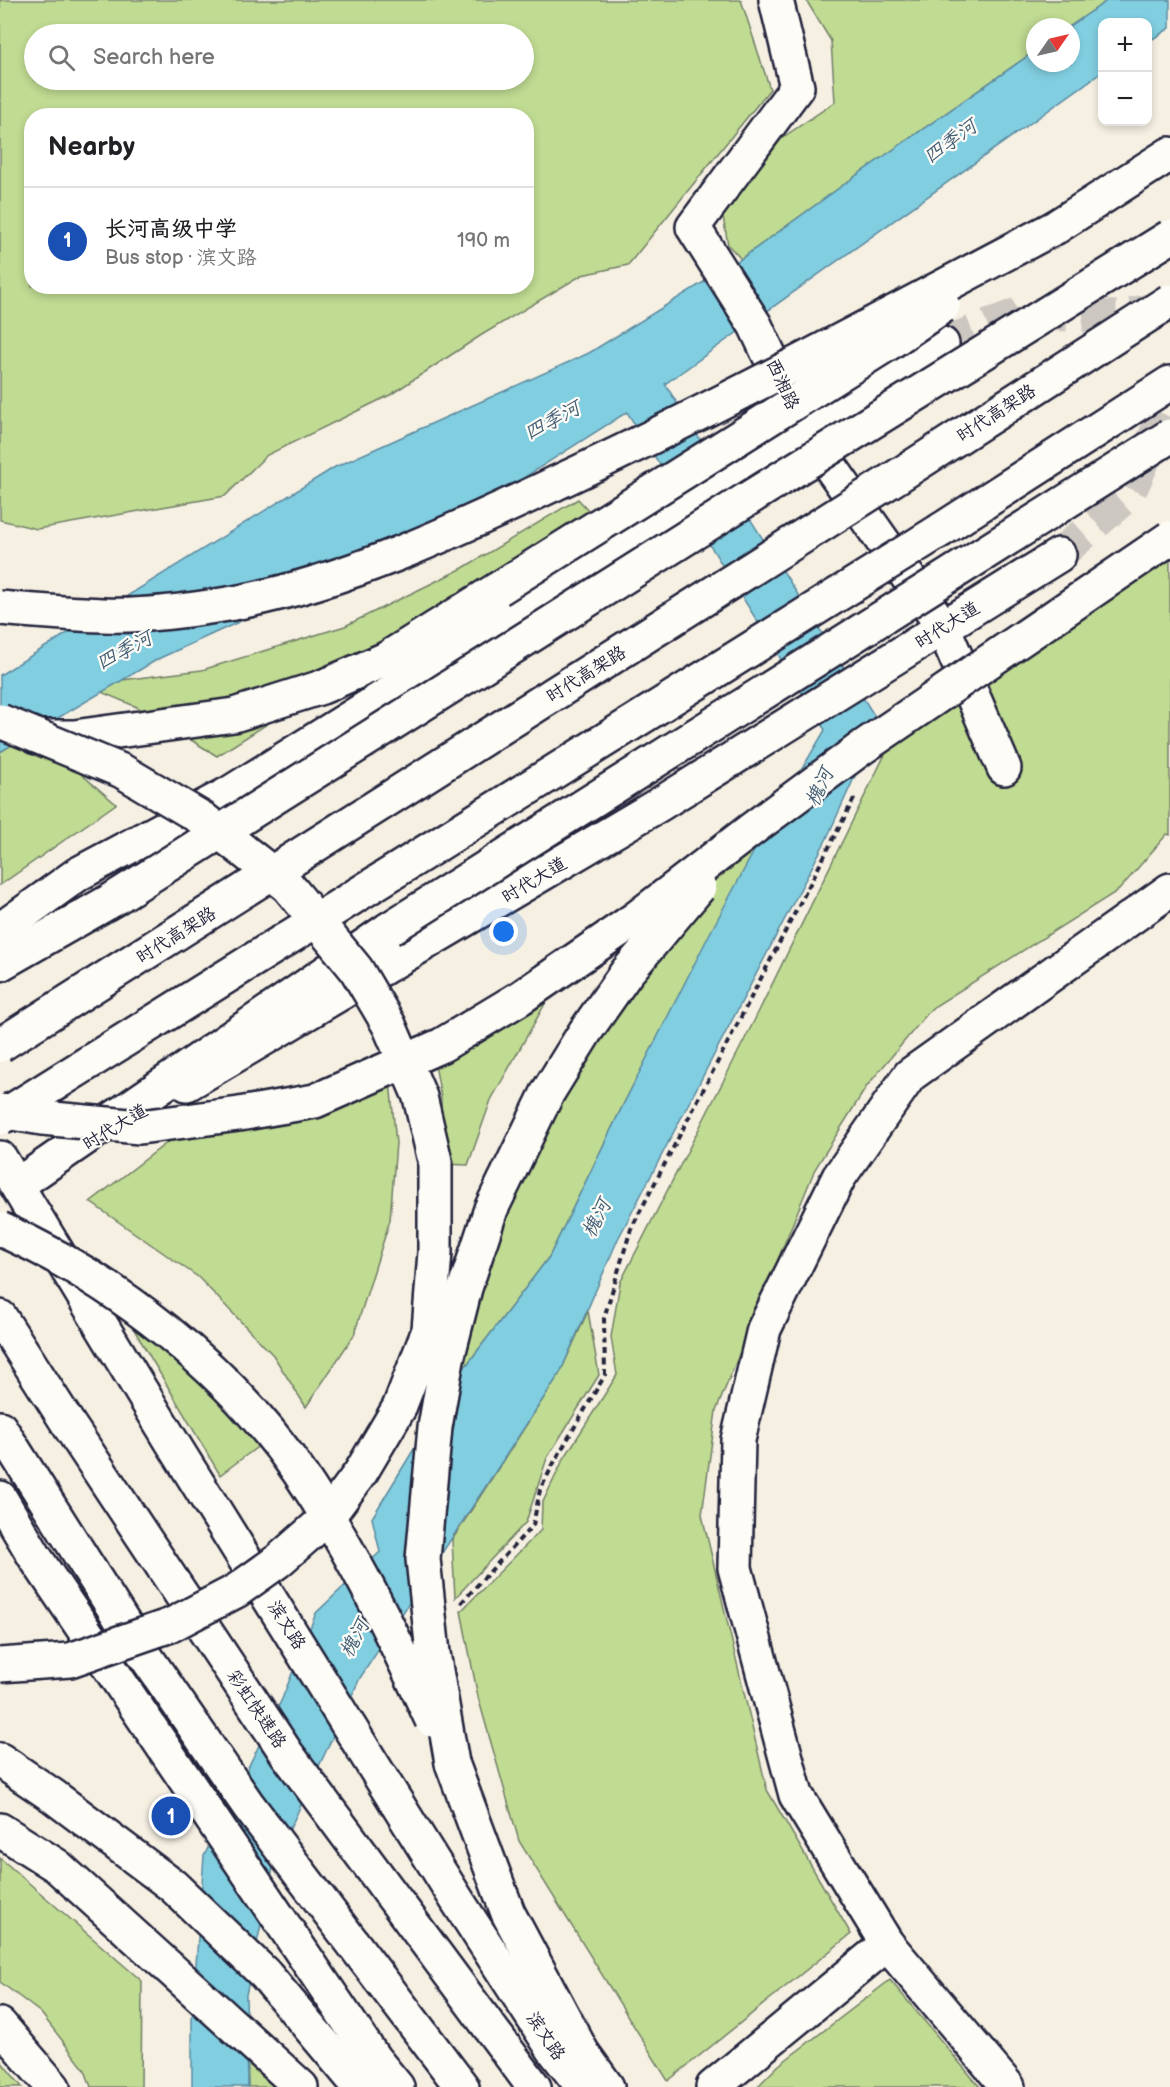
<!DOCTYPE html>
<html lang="en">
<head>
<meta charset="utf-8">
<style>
  body { margin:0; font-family:"Balsamiq Sans","LXGW WenKai TC",sans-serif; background:#f2f2f2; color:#202124 }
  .controls { position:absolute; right:18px; top:18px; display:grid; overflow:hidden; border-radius:12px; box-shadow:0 3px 9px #0003 }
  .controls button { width:54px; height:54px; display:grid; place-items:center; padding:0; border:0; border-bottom:2px solid #e0e0e0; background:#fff; color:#202124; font:30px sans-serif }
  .compass { position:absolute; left:1026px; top:18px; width:54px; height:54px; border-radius:50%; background:#fff; box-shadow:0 3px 9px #0003; rotate:56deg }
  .you { position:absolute; left:504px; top:932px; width:21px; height:21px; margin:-15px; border:4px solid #fff; border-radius:50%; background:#1a73e8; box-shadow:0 0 0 9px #1a73e833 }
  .badge { display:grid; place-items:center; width:39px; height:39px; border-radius:50%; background:#c8321e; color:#fff; font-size:20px; font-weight:700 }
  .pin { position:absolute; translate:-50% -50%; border:3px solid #fff; box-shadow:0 2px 6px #0006 }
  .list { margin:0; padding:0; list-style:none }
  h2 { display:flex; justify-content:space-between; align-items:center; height:78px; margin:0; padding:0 24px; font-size:26px }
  h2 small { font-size:20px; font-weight:400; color:#757577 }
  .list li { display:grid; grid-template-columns:39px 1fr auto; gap:18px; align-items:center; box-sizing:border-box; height:108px; padding:0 24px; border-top:2px solid #e0e0e0 }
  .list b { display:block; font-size:22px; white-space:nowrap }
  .list p { margin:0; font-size:20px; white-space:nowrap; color:#757577 }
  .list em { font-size:20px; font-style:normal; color:#757577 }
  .icon { flex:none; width:33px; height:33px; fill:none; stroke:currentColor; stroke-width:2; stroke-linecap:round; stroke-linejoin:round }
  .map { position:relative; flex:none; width:1170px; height:2087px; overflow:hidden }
  .search { position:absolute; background:#fff; box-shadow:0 3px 9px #0003; left:24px; top:24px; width:510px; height:66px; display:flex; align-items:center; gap:15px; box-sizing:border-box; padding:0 21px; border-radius:33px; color:#757577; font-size:22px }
  .panel { position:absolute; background:#fff; box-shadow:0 3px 9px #0003; left:24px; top:108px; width:510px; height:186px; border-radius:24px }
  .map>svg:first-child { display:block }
</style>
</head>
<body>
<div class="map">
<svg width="1170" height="2087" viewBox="0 0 1170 2087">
  <rect width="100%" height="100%" fill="#f6f0e3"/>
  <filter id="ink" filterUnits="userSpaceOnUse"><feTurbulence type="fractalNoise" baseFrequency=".0167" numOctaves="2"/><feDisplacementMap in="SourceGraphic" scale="12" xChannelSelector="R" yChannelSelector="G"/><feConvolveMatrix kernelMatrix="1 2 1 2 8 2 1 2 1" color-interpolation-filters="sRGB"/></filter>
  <g filter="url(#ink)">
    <g fill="#c0db92" stroke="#717e66" stroke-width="1.5" fill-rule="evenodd">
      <path d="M0,0H741L770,89L628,265L582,275L480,336L390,395L267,455L225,496L37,529L0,520ZM34,34H524V80H34ZM32,116H526V286H32Z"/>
      <path d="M806,0H1108L1069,27H1035V51L857,175L741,259L728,245L722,211L773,144L835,102L831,41Z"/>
      <path d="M578,499L593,515L217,756L137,707L101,692L122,680L202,670L345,626L463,568Z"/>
      <path d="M1170,552V835L1167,834L1119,890L932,1008L867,1086L815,1169L716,1411L702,1515L767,1790L851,1934L668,2081L519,1841L478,1697L461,1611L541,1530L542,1504L563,1460L617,1375L611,1337L620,1283L753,1023L898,728Z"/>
      <path d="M18,741L67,762L116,804L0,885V752Z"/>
      <path d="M761,838L624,1103L549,1257L459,1375L464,1336L527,1143L639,971L745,843Z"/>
      <path d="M559,979L491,1100L468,1165L442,1164L441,1097L430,1038Z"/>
      <path d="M390,1081L396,1143L390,1220L354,1335L306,1407L273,1355L198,1277L90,1202L177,1135Z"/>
      <path d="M588,1311L599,1375L547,1458L526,1522L455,1598L452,1540L560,1373Z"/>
      <path d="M129,1321L209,1386L260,1445L220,1475Z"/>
      <path d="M0,1858L142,1981L141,2087H91L85,2070L41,2013L0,1982Z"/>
      <path d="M890,1980L980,2087H757L779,2065Z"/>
      <path d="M247,2055L294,2087H248Z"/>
      <path d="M0,2060L22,2087H0Z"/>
    </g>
    <path fill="#81cee0" stroke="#5b899e" stroke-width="1.5" d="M1108,0H1170V28L1148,42V22H1102V72L665,384L879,723L826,840L618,1239L560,1373L360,1678L274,1863L246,1995L248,2087H192V2019L204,1856L282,1699L316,1613L380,1552L372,1518L459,1375L549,1257L624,1103L709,935L761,838L825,730L627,412L446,527L160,658L0,752V675L335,467L589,353L741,259L857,175L1035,51V63H1071V27H1069Z"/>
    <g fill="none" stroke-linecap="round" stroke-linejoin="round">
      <g stroke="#ccc7c1" stroke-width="33" stroke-dasharray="33 16" stroke-linecap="butt">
        <path d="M942,344L1020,313L1116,317L1159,308"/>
        <path d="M1059,555L1129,494L1170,401"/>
      </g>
      <defs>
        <g id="minor">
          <path d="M776,0L797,87L693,227L755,325L804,429L943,627L1004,768"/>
          <path d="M0,2025L53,2087"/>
          <path d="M713,2087L887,1944"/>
          <path d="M1008,2087L887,1944L796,1795L735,1568L738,1440L764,1329L839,1177L910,1075L1170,890"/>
        </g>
        <g id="major">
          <path d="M0,930L78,874L230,793L558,588L804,429L942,344"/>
          <path d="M187,1084L660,804L1059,555"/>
          <path d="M0,1158L172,1442L457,1900L554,2050L583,2087"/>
          <path d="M0,1498L35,1557L374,2059L397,2087"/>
        </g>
        <g id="highway">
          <path d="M1056,227L1170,154"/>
          <path d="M941,530L1170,383"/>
          <path d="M36,737H74L234,715L322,687L386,659L498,589"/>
          <path d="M0,964L112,900"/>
          <path d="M17,1185L389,929"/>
          <path d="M0,1317L69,1425L287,1754L534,2087"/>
          <path d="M0,1428L127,1629L248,1805L462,2087"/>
          <path d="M0,1760L53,1796L173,1886L265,1974L360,2087"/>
          <path d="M452,1763L508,1913L582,2052L607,2087"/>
          <path d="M0,1830L57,1866L301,2087"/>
        </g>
      </defs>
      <use href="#minor" stroke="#22223b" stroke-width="38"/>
      <use href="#major" stroke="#22223b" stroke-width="38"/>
      <use href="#highway" stroke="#22223b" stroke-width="38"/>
      <path stroke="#22223b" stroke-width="4" stroke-dasharray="6 4.5" stroke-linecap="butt" d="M461,1603L533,1525L540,1490L556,1459L605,1375L604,1318L631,1229L856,795"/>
      <use href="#minor" stroke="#fdfcf7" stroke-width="33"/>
      <use href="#major" stroke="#fdfcf7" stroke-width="33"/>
      <use href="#highway" stroke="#fdfcf7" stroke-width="33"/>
      <defs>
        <g id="highway-bridge">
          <path d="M498,589L889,343L943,306"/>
          <path d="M0,608C34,611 69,614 103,615C144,617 193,610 234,603C347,582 452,532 556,483C725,404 890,314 1056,227"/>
          <path d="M0,721L122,771L203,819L288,886L356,969L389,1025L420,1097L435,1161V1252L429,1330L399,1408L361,1472L327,1518L278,1561L236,1591L171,1625L70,1660L0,1665"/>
          <path d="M112,900L738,505L1170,237"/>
          <path d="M389,929L1170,436"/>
          <path d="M0,1045L898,476L1170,301"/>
          <path d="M0,1111L42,1118L140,1127L239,1114L315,1101L442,1045L520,998L635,919L752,829L863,747L1170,538"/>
          <path d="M0,1118L941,530"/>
          <path d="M0,1229C114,1279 229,1369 299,1472C352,1550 393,1635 432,1720"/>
          <path d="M452,1763L433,1653L423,1559L435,1427L447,1359L465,1288L491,1209L548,1092L585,1032L627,972L699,887"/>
        </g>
      </defs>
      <use href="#highway-bridge" stroke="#22223b" stroke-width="38" stroke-linecap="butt"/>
      <use href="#highway-bridge" stroke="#fdfcf7" stroke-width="33"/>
    </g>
  </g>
  <g text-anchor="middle" stroke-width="4.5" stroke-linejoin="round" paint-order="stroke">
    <g font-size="18" fill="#22223b" stroke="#fdfcf7">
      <text transform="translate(783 384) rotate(65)" y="6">西湘路</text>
      <text transform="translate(996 413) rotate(-33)" y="6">时代高架路</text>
      <text transform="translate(947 625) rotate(-32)" y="6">时代大道</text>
      <text transform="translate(586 674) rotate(-32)" y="6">时代高架路</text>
      <text transform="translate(534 880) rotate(-31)" y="6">时代大道</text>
      <text transform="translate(176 935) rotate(-32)" y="6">时代高架路</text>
      <text transform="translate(115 1127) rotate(-31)" y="6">时代大道</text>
      <text transform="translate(287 1625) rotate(58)" y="6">滨文路</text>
      <text transform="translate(257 1709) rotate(56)" y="6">彩虹快速路</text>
      <text transform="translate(546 2036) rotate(56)" y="6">滨文路</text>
    </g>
    <g font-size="20" font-style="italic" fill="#435e75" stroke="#fdfcf7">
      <text transform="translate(950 141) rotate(-36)" y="7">四季河</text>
      <text transform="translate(552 420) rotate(-28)" y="7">四季河</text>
      <text transform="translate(124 650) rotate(-28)" y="7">四季河</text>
      <text transform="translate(819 787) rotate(-65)" y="7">槐河</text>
      <text transform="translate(596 1218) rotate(-63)" y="7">槐河</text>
      <text transform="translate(354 1638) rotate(-62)" y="7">槐河</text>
    </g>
  </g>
</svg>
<div class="controls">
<button>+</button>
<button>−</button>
</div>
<svg class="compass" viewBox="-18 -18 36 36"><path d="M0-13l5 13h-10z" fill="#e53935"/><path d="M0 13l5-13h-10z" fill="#757577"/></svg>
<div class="you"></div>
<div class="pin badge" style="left:171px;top:1816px;background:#1a4fb4">1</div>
<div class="search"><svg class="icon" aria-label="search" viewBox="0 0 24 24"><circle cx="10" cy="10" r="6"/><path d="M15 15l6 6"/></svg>Search here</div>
<section class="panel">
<h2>Nearby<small></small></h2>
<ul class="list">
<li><span class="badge" style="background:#1a4fb4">1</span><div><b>长河高级中学</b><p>Bus stop · 滨文路</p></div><em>190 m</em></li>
</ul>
</section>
</div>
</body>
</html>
